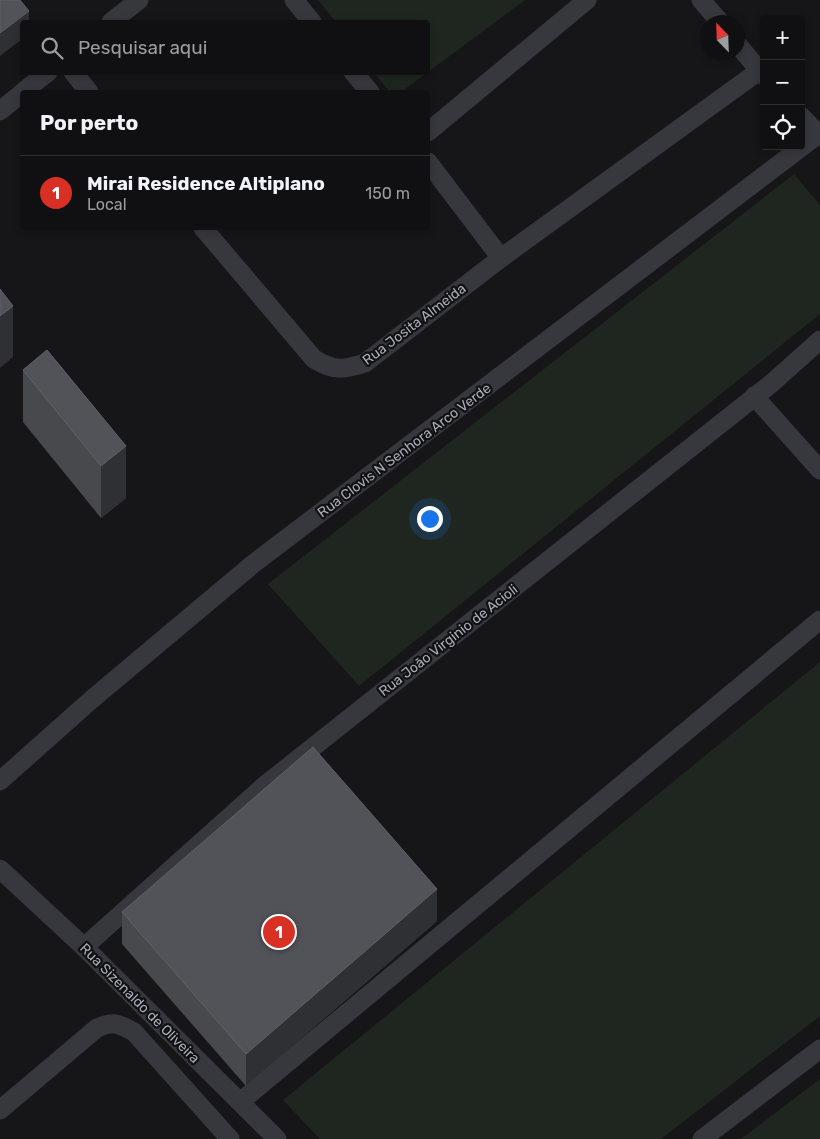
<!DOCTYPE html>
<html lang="pt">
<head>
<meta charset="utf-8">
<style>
  body { margin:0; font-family:Rubik,sans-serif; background:#19191b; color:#f1f3f6 }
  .controls { position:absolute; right:15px; top:15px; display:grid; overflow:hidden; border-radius:5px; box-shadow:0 2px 8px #0003 }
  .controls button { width:45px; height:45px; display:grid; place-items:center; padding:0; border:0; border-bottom:1px solid #303032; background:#101012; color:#f1f3f6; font:25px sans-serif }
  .compass { position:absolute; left:700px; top:15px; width:45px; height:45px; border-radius:50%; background:#101012; box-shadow:0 2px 8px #0003; rotate:337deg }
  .you { position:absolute; left:429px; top:518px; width:18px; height:18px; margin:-12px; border:4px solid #fff; border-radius:50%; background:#1a73e8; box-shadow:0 0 0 8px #1a73e833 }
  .badge { display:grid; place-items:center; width:32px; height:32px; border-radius:50%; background:#d93025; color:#fff; font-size:16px; font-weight:700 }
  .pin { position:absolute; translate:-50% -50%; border:2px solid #fff; box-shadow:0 1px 5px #0006 }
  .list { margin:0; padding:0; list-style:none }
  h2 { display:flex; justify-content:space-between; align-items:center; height:65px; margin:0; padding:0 20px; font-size:21px }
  h2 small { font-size:16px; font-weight:400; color:#9c9d9f }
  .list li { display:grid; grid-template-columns:32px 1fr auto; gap:15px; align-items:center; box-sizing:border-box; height:75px; padding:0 20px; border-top:1px solid #303032 }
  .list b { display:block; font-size:19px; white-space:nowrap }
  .list p { margin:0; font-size:16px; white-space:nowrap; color:#9c9d9f }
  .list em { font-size:16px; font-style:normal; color:#9c9d9f }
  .icon { flex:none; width:28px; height:28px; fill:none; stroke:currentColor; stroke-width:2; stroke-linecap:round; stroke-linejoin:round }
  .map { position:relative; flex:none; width:820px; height:1139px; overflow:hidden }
  .search { position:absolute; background:#101012; box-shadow:0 2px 8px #0003; left:20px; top:20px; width:410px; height:55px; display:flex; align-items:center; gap:12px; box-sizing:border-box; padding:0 18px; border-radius:5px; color:#9c9d9f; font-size:19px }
  .panel { position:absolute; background:#101012; box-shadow:0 2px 8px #0003; left:20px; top:90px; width:410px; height:140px; border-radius:5px }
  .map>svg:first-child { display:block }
</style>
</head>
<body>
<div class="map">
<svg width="820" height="1139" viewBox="0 0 820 1139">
  <rect width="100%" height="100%" fill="#161618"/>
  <g fill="#1e261f">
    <path d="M318,0H525L401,92H390L374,73L428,72V22H336Z"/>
    <path d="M794,174L820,205V314L359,686L268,584Z"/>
    <path d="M820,662V1016L661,1139H320L283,1100Z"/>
    <path d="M820,1079V1139H741Z"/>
  </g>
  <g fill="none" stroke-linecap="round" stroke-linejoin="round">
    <g stroke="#37383d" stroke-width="19">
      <path d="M294,0L312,22"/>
      <path d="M701,0L720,22"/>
      <path d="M111,22L139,0"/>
      <path d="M738,45L764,76"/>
      <path d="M73,72L89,92"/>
      <path d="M353,72L370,92"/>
      <path d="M23,92L48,72"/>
      <path d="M0,111L22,93"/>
      <path d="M801,116L820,136"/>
      <path d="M428,132L587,0"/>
      <path d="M428,162L501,258"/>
      <path d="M203,228L314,359C334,371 343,370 365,363L501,258L759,71"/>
      <path d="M754,396L820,470"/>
      <path d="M0,781L91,700L253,564L820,133"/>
      <path d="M0,869L84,947L277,1139"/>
      <path d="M84,947L264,786L772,383L820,340"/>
      <path d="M240,1102L820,620"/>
      <path d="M0,1110L97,1028C113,1021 118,1023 134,1032L230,1139"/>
      <path d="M702,1139L820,1049"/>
    </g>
  </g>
  <g fill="#47494d">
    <path d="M47,350L126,498L101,518L23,422V370Z"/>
    <path d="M122,912L437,921L246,1086L122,944Z"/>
  </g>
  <g fill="#2f3033">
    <path d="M29,11V22H22V39L0,56V33Z"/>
    <path d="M13,306V357L0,368V316Z"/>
    <path d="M126,446V498L101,518V466Z"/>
    <path d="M437,889V921L246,1086V1054Z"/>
  </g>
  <g fill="#525359" stroke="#5f6168">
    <path d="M0,0H20L29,11L0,33Z"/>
    <path d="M0,289L13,306L0,316Z"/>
    <path d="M47,350L126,446L101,466L23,370Z"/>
    <path d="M313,747L437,889L246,1054L122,912Z"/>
  </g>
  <g text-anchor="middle" stroke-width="4.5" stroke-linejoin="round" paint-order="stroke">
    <g font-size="14" fill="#a8adb8" stroke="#111113">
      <text transform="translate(414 324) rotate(-37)" y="5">Rua Josita Almeida</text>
      <text transform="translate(404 450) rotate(-37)" y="5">Rua Clovis N Senhora Arco Verde</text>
      <text transform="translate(448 640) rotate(-38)" y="5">Rua João Virginio de Acioli</text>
      <text transform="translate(140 1003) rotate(45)" y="5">Rua Sizenaldo de Oliveira</text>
    </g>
  </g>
</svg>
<div class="controls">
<button>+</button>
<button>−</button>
<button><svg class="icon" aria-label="locate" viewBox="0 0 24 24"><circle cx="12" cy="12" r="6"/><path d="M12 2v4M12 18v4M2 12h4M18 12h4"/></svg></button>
</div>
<svg class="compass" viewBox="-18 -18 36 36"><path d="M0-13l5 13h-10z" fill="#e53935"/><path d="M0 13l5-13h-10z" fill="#9c9d9f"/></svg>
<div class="you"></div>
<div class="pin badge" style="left:279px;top:932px">1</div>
<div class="search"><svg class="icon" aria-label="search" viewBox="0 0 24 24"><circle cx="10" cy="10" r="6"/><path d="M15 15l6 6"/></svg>Pesquisar aqui</div>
<section class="panel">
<h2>Por perto<small></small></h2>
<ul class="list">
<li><span class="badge">1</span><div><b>Mirai Residence Altiplano</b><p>Local</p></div><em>150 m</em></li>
</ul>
</section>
</div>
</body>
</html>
